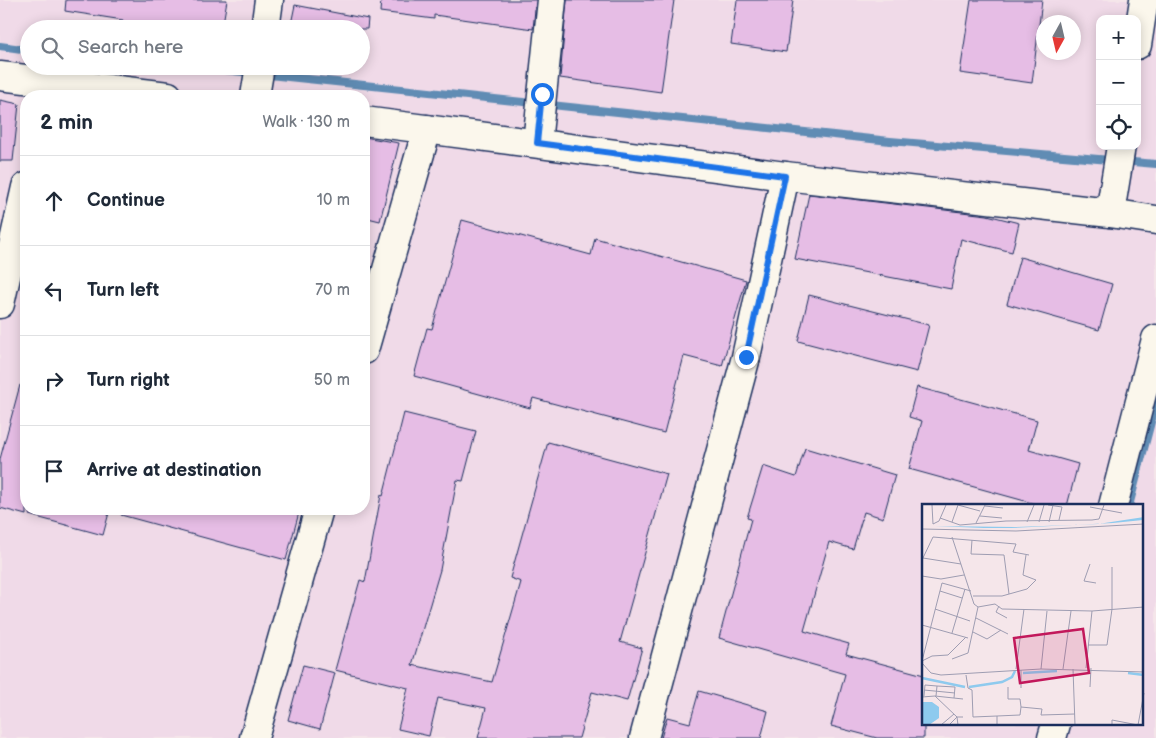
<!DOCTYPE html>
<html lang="en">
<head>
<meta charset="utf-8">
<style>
  body { margin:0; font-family:"Balsamiq Sans",sans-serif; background:#f2f2f3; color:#1f2937 }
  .controls { position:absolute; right:15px; top:15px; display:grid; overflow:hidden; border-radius:10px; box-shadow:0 2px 12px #0003 }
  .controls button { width:45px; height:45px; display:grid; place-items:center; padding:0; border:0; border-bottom:1px solid #e0e1e3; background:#fff; color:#1f2937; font:25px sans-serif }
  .compass { position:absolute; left:1036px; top:15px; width:45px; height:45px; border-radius:50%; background:#fff; box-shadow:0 2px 12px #0003; rotate:188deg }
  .stop { position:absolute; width:15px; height:15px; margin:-11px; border:4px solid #1a73e8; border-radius:50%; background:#fff }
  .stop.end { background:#1a73e8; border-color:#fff; box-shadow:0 1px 5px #0008 }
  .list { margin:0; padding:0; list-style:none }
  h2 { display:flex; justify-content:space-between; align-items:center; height:65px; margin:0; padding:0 20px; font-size:21px }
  h2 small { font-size:16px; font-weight:400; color:#747a83 }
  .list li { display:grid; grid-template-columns:32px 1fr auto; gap:15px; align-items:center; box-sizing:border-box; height:90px; padding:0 20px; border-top:1px solid #e0e1e3 }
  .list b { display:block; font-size:19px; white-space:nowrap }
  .list em { font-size:16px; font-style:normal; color:#747a83 }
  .icon { flex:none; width:28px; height:28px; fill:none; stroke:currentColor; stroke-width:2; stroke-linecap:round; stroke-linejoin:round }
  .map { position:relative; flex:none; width:1156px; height:738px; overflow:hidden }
  .search { position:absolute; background:#fff; box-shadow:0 2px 12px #0003; left:20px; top:20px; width:350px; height:55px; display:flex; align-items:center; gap:12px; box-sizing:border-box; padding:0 18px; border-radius:28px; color:#747a83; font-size:19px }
  .panel { position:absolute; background:#fff; box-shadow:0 2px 12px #0003; left:20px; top:90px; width:350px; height:425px; border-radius:20px }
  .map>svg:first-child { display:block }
</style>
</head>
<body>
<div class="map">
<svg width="1156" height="738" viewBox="0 0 1156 738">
  <rect width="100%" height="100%" fill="#f5e6ea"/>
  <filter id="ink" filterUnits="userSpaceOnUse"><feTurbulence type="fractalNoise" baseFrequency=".02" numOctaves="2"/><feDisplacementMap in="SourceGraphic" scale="10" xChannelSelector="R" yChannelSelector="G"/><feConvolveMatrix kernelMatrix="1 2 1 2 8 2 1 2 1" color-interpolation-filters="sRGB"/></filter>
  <g filter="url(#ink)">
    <path fill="#f0dae8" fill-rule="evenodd" d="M0,0H1156V738H0ZM1100,19H1137V146H1100ZM1044,22H1074V52H1044ZM29,29H361V66H29ZM26,96H364V509H26ZM924,506H1142V724H924Z"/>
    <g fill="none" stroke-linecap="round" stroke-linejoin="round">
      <g stroke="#608cb4" stroke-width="8">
        <path d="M0,46L29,50"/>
        <path d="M186,66L890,141L1156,164"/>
        <path d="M1129,506L1156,403"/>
      </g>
    </g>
    <g fill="#e6bde5" stroke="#1b2f5e">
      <path d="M66,0H227L222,29H121L123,20L65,11Z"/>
      <path d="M381,0H536L533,29L434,15V19L380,12Z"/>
      <path d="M567,0H674L661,92L560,78Z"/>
      <path d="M737,0H793L786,52L731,44Z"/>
      <path d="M971,0H1042L1032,83L960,73Z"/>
      <path d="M295,5L368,19L367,29H290Z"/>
      <path d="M0,100L19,104L13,161H0Z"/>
      <path d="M364,137L399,143L380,221L364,217Z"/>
      <path d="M809,194L987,215L1019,223L1012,252L961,239L951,289L795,259Z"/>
      <path d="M462,220L591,255L595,238L746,280L722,366L684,356L664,433L533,398L530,408L414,376L427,328L432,329Z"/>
      <path d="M1020,257L1112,284L1099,330L1007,304Z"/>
      <path d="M809,295L929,325L917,372L798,341Z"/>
      <path d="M20,385L26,386V515L0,508V459Z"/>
      <path d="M917,387L1037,420L1029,450L1078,464L1067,506H1043L909,469L922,421L909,417Z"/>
      <path d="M404,413L476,431L463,481L457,480L440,570L412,665L492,682L521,582L510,578L548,442L667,474L620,642L642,648L627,701L592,692L579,738H478L486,708L438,698L429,736L398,729L408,688L335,670L360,580L365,582L381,495L383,496Z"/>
      <path d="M805,448L895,475L883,518L864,512L853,549L829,542L804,631L849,644L846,654L924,675V738H877L831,726L845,674L719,638L751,519L747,518L763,466L796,477Z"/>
      <path d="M30,509H110L103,535L29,515Z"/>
      <path d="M122,509H300L286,560L121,515Z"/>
      <path d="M303,665L335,673L320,729L288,720Z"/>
      <path d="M699,691L768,711L761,738H661L667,717L690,723Z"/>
    </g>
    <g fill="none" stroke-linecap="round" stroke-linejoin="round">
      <defs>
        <g id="minor">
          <path d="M265,29L269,0"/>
          <path d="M1137,45L1144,0"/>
          <path d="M0,76L168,96"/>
          <path d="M255,96L260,66"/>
          <path d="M364,121L785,176L1110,213L1156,220"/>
          <path d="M537,143L552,0"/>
          <path d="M1110,213L1121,146"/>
          <path d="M0,304L26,187"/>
          <path d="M364,350L427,129"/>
          <path d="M1113,506L1156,339"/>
          <path d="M254,738L319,509"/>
          <path d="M644,738L746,357L785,176"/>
          <path d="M1052,738L1056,724"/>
        </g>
      </defs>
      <use href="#minor" stroke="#1b2f5e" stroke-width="31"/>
      <use href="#minor" stroke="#fbf7ec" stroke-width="28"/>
    </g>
  </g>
  <g fill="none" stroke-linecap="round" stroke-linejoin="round" filter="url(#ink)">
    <path stroke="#1a73e8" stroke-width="6" d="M542,94L537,143L785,176L746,357"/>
  </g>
  <g transform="translate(922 504)">
    <rect width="221" height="221" fill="#f5e6ea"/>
    <path d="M222,13L221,16L191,19L89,24H62L13,22L93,23L176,20ZM0,198H10L17,203V214L7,221H0Z" fill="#8ecaee"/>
    <path fill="none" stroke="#8ecaee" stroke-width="2.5" d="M101,169L135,167M206,169L222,171M0,174L43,183M47,183L80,178L90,173L93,167"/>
    <path fill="none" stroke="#9e9db2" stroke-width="1" d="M10,1L11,20L17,17L24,1M36,1L58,7M126,1L140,3L137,16M63,2L81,4M168,3L200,9M58,12L80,14M18,14L38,21L84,17L170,16L177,15L182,1M30,18L36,1M105,18L112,1M117,18L122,1M127,18L131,1M54,19L63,1M0,25L94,27L222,20M30,33L52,100L56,103L73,100L80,105L170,107L222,103M50,36L49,50L82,51L87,90M1,54L39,60M0,56L11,33L94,40L91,48L107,51M168,60L162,77L174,79M0,72L19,75L42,71M18,87L40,94M51,92H80L105,85L114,76L101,71L104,51M77,102L74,108L85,114M13,105L48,117M54,114L86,130M0,121L46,134M51,128L65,135L79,126M30,129L43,85M166,141H185L190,105V63M30,155L46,149L56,103M0,157L20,79L49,87M0,157L10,152L26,151L44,133M0,159L9,169L19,171L119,165L222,168M164,164L170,107M94,165L102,105M119,165L125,107M141,165L149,107M151,165L153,221M44,171L46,184L50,186L51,213L75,212M86,183V195H98L99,203M168,183L169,164M99,184V166M2,186L33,189M2,192L3,181L15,182M13,192L41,195M14,192L15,182L33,183L32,194M0,193L13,192L35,213L36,221M19,221L32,210M27,221L35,213H41M75,221V212L98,211L99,203L120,205L119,211L153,210M190,221V216L216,221M216,221L222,189"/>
    <path fill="#c2185b" fill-opacity="0.15" stroke="#c2185b" stroke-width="2.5" d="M161,125L167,169L98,179L92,134Z"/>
    <rect width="221" height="221" fill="none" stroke="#1b2f5e" stroke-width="2.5"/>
  </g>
</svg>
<div class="controls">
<button>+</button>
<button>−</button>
<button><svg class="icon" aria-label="locate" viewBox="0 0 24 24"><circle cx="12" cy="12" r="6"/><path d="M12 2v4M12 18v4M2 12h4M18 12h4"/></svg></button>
</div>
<svg class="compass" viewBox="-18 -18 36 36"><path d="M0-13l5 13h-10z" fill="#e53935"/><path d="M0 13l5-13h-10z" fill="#747a83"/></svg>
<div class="stop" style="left:542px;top:94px"></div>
<div class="stop end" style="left:746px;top:357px"></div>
<div class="search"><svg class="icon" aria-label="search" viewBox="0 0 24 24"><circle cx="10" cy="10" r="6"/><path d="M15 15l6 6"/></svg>Search here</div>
<section class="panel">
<h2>2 min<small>Walk · 130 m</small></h2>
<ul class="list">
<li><svg class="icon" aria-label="ahead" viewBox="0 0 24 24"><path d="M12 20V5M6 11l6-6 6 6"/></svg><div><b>Continue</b></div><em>10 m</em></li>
<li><svg class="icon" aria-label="left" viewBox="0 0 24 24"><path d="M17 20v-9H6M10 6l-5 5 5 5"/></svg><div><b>Turn left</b></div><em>70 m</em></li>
<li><svg class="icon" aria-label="right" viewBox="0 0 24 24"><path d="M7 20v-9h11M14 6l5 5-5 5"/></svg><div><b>Turn right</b></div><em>50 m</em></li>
<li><svg class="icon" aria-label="arrive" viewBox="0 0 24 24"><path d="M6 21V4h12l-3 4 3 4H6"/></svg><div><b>Arrive at destination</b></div></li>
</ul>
</section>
</div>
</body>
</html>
